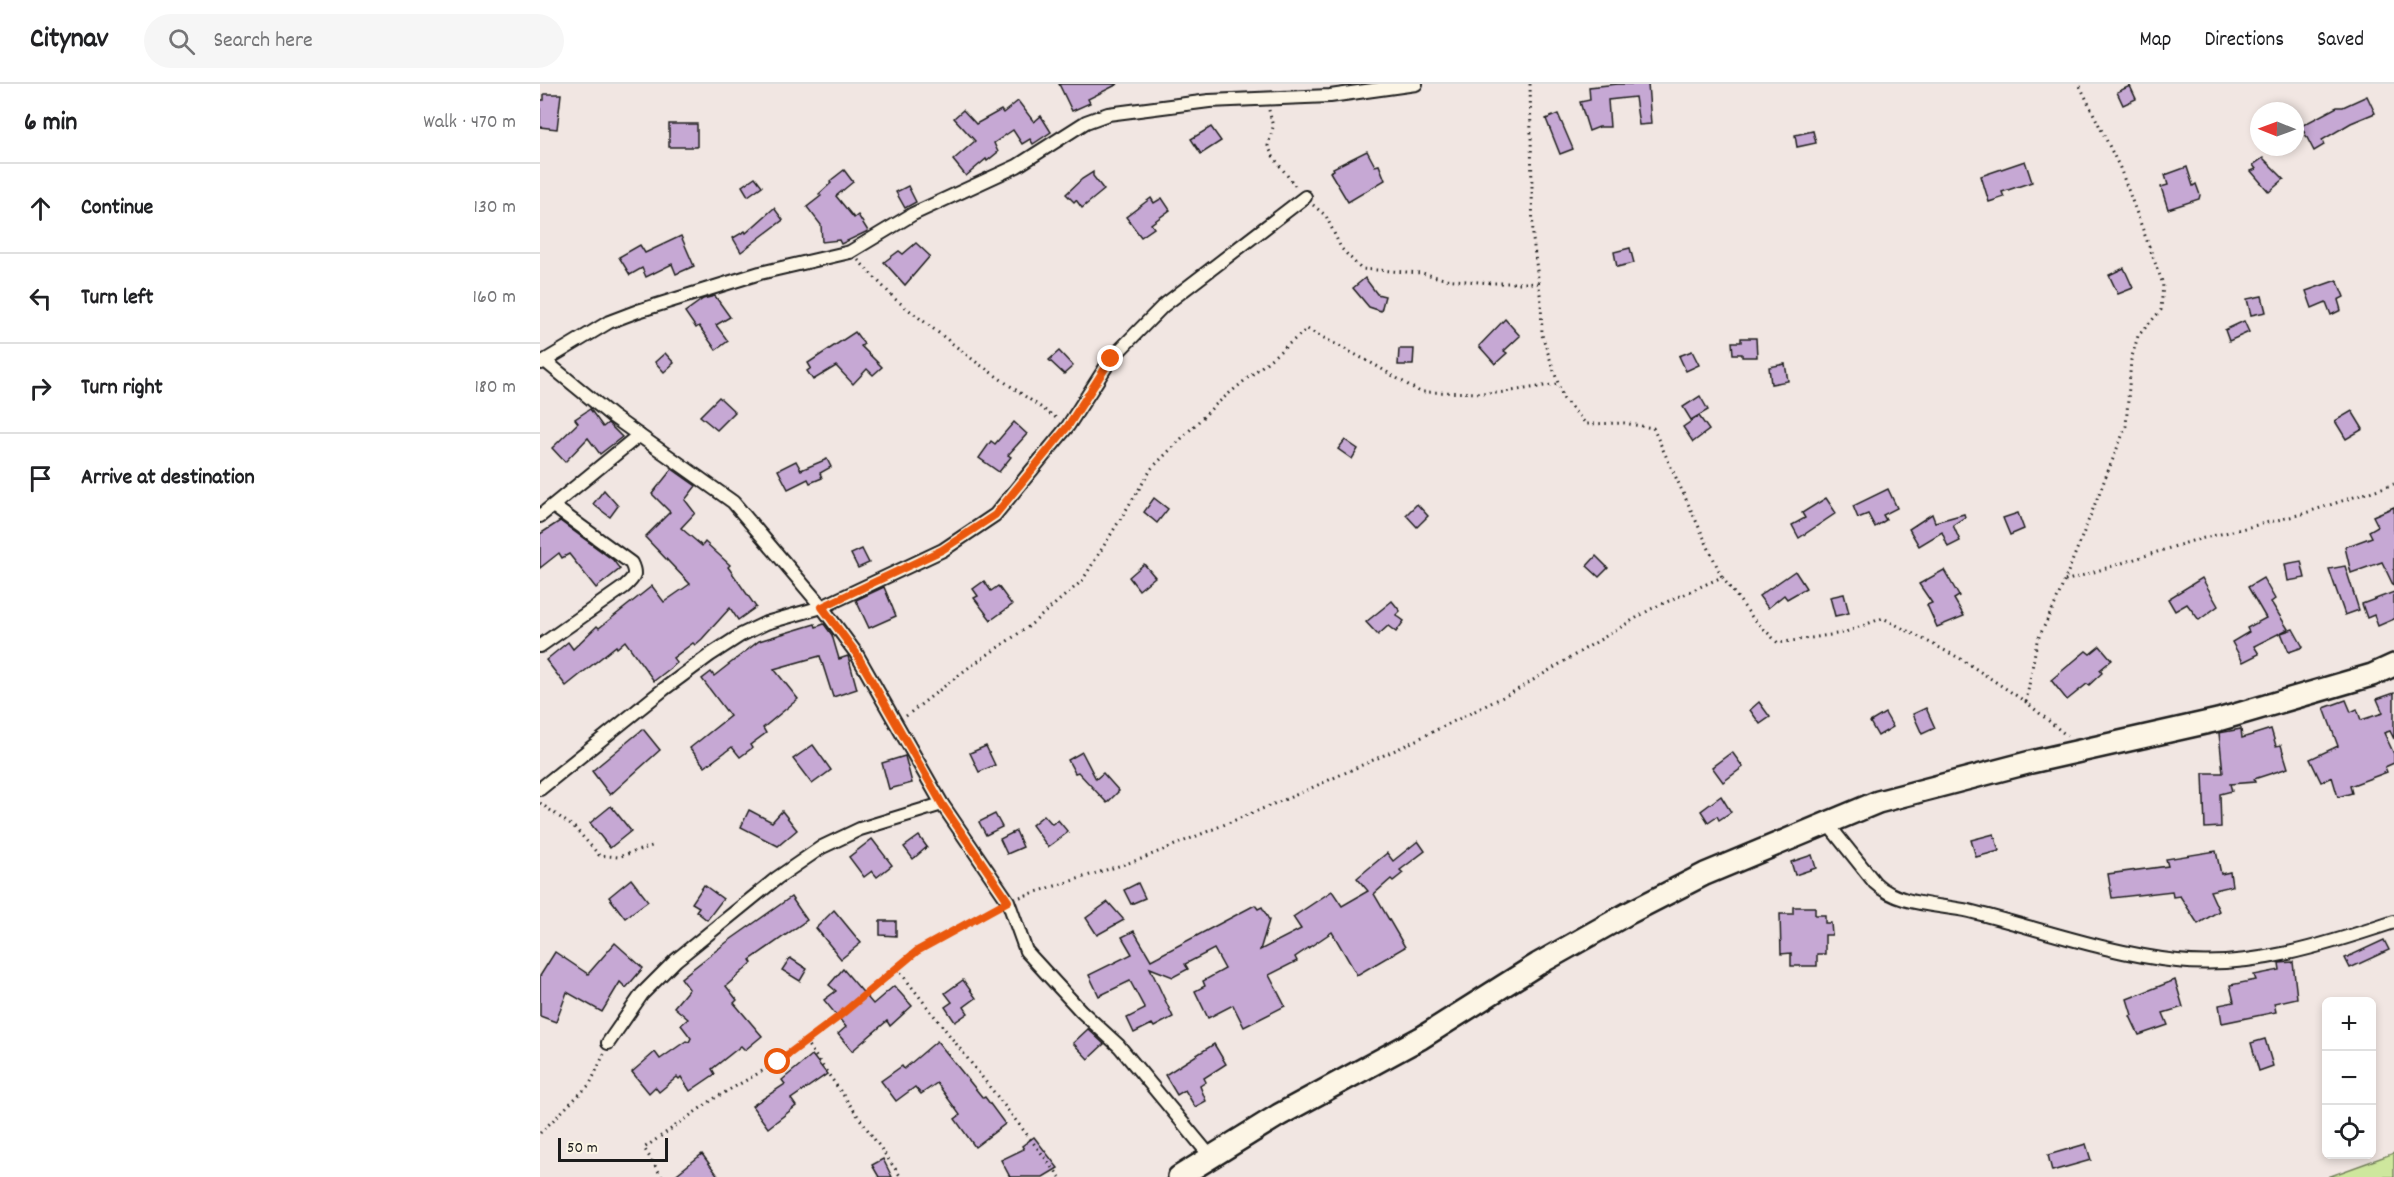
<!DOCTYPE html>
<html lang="en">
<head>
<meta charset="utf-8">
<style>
  body { margin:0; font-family:Dekko,sans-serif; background:#f6f6f6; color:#202124 }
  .controls { position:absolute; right:18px; bottom:18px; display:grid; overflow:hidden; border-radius:9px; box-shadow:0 3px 9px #0003 }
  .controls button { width:54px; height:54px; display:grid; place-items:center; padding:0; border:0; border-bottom:2px solid #e0e0e0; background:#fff; color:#202124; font:30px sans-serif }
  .compass { position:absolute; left:1710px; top:18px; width:54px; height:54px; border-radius:50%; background:#fff; box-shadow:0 3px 9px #0003; rotate:271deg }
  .scale { position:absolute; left:18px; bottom:15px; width:110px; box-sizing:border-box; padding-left:6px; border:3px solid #1c1c1c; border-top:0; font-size:16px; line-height:21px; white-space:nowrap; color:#1c1c1c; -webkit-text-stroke:4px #fcf5e5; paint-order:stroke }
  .stop { position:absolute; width:18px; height:18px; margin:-14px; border:4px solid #ea580c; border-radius:50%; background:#fff }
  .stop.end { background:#ea580c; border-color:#fff; box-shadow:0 2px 6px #0008 }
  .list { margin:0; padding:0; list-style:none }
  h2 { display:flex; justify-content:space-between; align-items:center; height:78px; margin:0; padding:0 24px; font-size:26px }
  h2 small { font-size:20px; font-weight:400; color:#757577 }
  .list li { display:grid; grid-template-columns:39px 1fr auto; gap:18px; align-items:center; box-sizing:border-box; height:90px; padding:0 24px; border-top:2px solid #e0e0e0 }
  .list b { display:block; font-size:22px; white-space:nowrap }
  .list em { font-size:20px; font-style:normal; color:#757577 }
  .icon { flex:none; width:33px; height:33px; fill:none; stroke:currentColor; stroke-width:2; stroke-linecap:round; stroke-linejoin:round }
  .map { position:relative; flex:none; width:1854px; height:1093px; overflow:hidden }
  header { display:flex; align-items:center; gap:36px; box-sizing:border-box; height:84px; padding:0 30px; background:#fff; border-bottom:2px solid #e0e0e0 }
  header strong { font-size:28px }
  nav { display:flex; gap:33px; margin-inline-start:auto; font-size:21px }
  .search { width:420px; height:54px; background:#f6f6f6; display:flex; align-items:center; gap:15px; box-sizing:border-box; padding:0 21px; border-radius:33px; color:#757577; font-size:22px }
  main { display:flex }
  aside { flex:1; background:#fff }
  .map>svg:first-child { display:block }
</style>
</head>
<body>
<header>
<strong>Citynav</strong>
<div class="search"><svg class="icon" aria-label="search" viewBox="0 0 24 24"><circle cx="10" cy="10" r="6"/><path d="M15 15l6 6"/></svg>Search here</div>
<nav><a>Map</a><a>Directions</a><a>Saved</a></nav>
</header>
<main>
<aside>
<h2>6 min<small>Walk · 470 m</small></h2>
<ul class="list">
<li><svg class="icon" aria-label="ahead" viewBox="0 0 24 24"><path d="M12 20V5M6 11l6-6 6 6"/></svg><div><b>Continue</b></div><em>130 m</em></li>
<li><svg class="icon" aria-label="left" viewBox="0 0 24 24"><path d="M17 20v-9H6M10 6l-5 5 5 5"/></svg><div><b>Turn left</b></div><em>160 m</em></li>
<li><svg class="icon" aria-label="right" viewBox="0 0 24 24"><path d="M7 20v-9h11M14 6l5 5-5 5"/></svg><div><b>Turn right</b></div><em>180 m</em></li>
<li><svg class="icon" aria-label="arrive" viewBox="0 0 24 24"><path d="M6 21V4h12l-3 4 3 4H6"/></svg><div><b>Arrive at destination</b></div></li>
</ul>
</aside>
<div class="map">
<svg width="1854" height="1093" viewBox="0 0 1854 1093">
  <rect width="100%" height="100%" fill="#f1e6e2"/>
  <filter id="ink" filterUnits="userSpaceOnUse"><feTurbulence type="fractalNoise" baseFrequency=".0167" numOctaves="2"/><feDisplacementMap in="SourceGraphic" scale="12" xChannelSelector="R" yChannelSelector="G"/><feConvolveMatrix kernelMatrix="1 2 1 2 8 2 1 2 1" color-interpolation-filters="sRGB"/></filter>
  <g filter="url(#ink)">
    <path fill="#cee79d" stroke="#75825c" stroke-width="1.5" d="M1854,1069V1093H1788Z"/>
    <g fill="#c6a8d4" stroke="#1c1c1c" stroke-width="1.5">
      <path d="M519,0H578L548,15L550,19L532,27Z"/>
      <path d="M1078,0H1108L1111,40L1099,41L1095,13L1068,16L1070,43H1059L1049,47L1040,18L1050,16L1049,3Z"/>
      <path d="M1590,2L1596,15L1583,21L1577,8Z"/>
      <path d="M4,10H21L17,45L0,43V16H4Z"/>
      <path d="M1827,12L1835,29L1811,39L1782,56L1784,61L1774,67L1761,42L1797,23H1803Z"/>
      <path d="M478,17L494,38L501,32L511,48L493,60L490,55L482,60L473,46L454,59L458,68L447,77L446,75L426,92L413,76L435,57L414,34L423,26L436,40L461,26L463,29Z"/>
      <path d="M1018,30L1033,65L1020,70L1006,35Z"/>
      <rect x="129" y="40" width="28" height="23"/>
      <path d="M671,43L681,57L661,70L651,55Z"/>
      <path d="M1273,47L1276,59L1257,63L1255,51Z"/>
      <path d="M827,67L835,82L839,81L845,96L808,118L790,88L794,86L793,84Z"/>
      <path d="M1723,74L1744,95L1729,108L1711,87L1716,85L1713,81Z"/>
      <path d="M1485,77L1492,98L1462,108L1464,113L1449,118L1441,92Z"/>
      <path d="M1647,83L1653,102L1656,100L1660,111L1659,115L1628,125L1621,103L1628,101L1625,91Z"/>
      <path d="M304,86L313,98L296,112L314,134L318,131L328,147L301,160L299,156L282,158L281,141L267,123L281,112L279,110L291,99L290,97Z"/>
      <path d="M553,88V92L564,106L542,124L536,116L534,118L526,110L542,95Z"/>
      <path d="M215,93L222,102L208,112L202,102Z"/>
      <path d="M368,102L376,118L365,124L356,108Z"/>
      <path d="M611,114L614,119L622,114L630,126L611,140L614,144L601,153L586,133Z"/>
      <path d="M234,124L243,136L201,168L193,154L205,147L206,149Z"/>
      <path d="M141,152L154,182L136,190L132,180L106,193L102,184L90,191L79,173L100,161L105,169Z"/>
      <path d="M376,159L390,172L365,201L344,178L359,167L363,170Z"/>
      <path d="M1090,164L1094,179L1077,183L1074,168Z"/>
      <path d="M1584,184L1593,204L1578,210L1569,191Z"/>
      <path d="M825,194L837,210L845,212L841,227L829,223L813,204Z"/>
      <path d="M1797,196L1804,213L1798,216L1801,226L1791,231L1786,218L1772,224L1766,207Z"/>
      <path d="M175,212L190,233L176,241L188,257L176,266L159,242L156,244L145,228L163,215Z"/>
      <path d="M1722,212L1726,228L1711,231L1707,215Z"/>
      <path d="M965,235L980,252L964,267L967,269L955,280L939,262Z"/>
      <path d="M1704,237L1709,248L1689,257L1685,246Z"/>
      <path d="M315,248L324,260L321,262L342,283L333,291L327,285L313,300L296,282L273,296L267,287L271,284L268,279Z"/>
      <path d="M1201,254H1216L1217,273H1202V270H1193L1192,258H1201Z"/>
      <path d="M859,265H874L873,281H858Z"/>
      <path d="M519,267L533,282L524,290L509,276Z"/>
      <path d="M1152,267L1159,281L1146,287L1139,272Z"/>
      <path d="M125,269L134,279L124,288L115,278Z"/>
      <path d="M1245,280L1248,297L1231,300L1229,283Z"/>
      <path d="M1160,312L1168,326L1151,336L1143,323Z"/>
      <path d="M179,313L195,328L177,346L160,332Z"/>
      <path d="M50,325L63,343L68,339L82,353L60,370L48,354L25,378L12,364L38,339L35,335Z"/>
      <path d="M1812,327L1823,345L1806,355L1795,337Z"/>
      <path d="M1159,332L1169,346L1153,358L1143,343Z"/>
      <path d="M474,338L487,350L468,371L471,373L459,388L439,374L451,357L455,360Z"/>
      <path d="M805,356L818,365L812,375L798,365Z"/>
      <path d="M287,375L291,383L280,389L282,394L270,399L268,395L248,405L238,386L256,377L261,386Z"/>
      <path d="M132,385L156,402L145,416L155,429L141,444L162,462L165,458L190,481L188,483L216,523L198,536L190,524L162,555L155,561L153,559L133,574L137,579L114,597L85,557L77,564L76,562L26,602L6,576L28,558L33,565L57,542L59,544L112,502L124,518L150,500L105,453L130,428L112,410Z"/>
      <path d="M1348,405L1357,424L1343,431L1346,436L1335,443L1328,430L1318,434L1313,422Z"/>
      <path d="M64,406L78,422L70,433L53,420Z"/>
      <path d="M614,414L628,425L617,439L604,428Z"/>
      <path d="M1286,414L1296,429L1259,454L1252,441L1265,434L1262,429Z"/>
      <path d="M877,420L888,432L877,443L866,431Z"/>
      <path d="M1854,423V503L1842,478L1811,489L1805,463L1832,453L1829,447L1838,442L1833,432Z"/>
      <path d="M1478,429L1484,445L1470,451L1463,434Z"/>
      <path d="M1392,430L1395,438L1424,430L1425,433L1413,441L1420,457L1408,463L1402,448L1379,462L1369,445Z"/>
      <path d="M20,437L73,476L80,485L56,504L29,470L22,474L19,469L0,484V450Z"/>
      <path d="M322,465L329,479L318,484L311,470Z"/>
      <path d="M1056,472L1068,484L1059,493L1047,482Z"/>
      <path d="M1761,477L1765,494L1748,497L1745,480Z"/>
      <path d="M604,480L615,493L599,506L589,493Z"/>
      <path d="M1805,482L1819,526L1805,531L1789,485Z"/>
      <path d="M1404,486L1419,512L1414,515L1424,532L1397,543L1387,521L1392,519L1379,500Z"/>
      <path d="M1255,487L1266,504L1247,515L1244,511L1228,524L1219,512Z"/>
      <path d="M1662,494L1678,522L1659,536L1647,520L1635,527L1628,515Z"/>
      <path d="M1723,494L1735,515L1731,518L1748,545L1714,562L1719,570L1703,578L1692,558L1709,548L1707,544L1726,534L1708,503Z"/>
      <path d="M444,497L451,507L458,502L472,521L451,536L434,514L438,512L433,505Z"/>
      <path d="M344,503L356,532L329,544L316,516Z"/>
      <path d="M1854,508V535L1838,542L1834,531L1827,534L1822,520Z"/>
      <path d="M1304,510L1309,529L1295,532L1290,513Z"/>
      <path d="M852,517L860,527L856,531L864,537L856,548L848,542L838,551L826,538Z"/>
      <path d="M275,540L276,543L284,540L292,551L299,575L308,572L317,605L293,613L280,572L234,585L258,615L223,644L226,649L210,661L212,664L200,673L192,663L165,683L150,664L190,632L162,595L171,588L174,592L219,557Z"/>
      <path d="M1753,545L1763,563L1749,568L1741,549Z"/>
      <path d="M1560,562L1572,576L1560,586L1562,589L1549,601L1547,600L1527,616L1511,596L1546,567L1550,570Z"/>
      <path d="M1854,609V655L1850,647L1844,649L1854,670V679L1845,683L1847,688L1810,702L1812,709L1798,713L1792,693L1781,698L1770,675L1798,662L1784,624L1806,616L1811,628L1817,625L1821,636L1843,629L1837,615Z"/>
      <path d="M1219,618L1230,633L1220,640L1210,626Z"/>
      <path d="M1386,624L1395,644L1382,650L1373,630Z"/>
      <path d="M1345,629L1353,643L1338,652L1330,638Z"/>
      <path d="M103,645L120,666L70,711L52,687Z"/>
      <path d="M1701,645L1702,654L1731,645L1736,662L1741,661L1748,684L1714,695L1715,698L1690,700L1692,707L1680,710L1681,743L1665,744L1663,689H1683L1679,649Z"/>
      <path d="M273,661L291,686L272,700L253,675Z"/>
      <path d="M446,662L455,681L439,688L430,669Z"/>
      <path d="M542,668L556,695L563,689L579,707L567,719L538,688L535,689L528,676Z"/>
      <path d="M1192,668L1203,683L1183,698L1172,683Z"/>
      <path d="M365,672L372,699L349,705L342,679Z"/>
      <path d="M1181,712L1191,728L1179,736L1177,732L1168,738L1161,727Z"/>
      <path d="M71,722L91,747L70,764L50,739Z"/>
      <path d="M209,726L232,738L242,727L257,746L238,762L201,743Z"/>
      <path d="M455,730L462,743L446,751L439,738Z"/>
      <path d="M504,731L512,740L518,736L528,748L508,763L492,741Z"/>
      <path d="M476,747L483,763L467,770L460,755Z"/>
      <path d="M1454,750L1459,767L1436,773L1431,756Z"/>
      <path d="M379,752L387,763L373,775L364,763Z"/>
      <path d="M332,755L352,781L337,793L332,787L324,793L309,773Z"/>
      <path d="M878,757L885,767L860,786L863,789L853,797L851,795L834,810L865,863L817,891L792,848L755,873L757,877L729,891L745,922L704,943L693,921L668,934L655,907L665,902L663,897L685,885L674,865L645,880L648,885L633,893L610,884L633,933L614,943L612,940L594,949L587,934L605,925L590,897L559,912L549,891L592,870L582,853L594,847L611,876L715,821L718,825L722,823L729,836L720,866L761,845L753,833L792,807L802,822L828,807L817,794L847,769L853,777Z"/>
      <path d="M1676,767L1681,790L1690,788L1692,802L1670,807L1679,827L1658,840L1640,812L1633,813L1632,807L1572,814L1568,790L1628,782L1626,775Z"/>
      <path d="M1272,771L1276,784L1255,791L1251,778Z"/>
      <path d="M91,795L108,817L85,834L69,813Z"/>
      <path d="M598,799L605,814L591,820L584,806Z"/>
      <path d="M164,801L183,815L167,836L156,827L159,823L152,819Z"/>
      <path d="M251,813L267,836L210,876L212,879L186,902L197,916L194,919L222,952L205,966L201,962L172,985L175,990L150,1007L141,993L139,995L137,993L119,1008L115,1003L109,1009L92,988L115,968L120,975L146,957L149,958L151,954L141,941L148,935L134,923L149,905L141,894L187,858Z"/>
      <path d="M568,818L584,836L557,851L546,834Z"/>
      <path d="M1253,823H1275V831H1285V839H1291L1292,851H1285V870H1277V882H1251V869L1241,870L1240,830H1253Z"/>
      <path d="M294,826L321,859L301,875L276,844Z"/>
      <path d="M340,837H356V852L340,851Z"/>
      <path d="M1844,856L1849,866L1810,884L1805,874Z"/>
      <path d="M75,859L103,884L86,904L80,898L62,928L27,908L16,938L0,932V892L15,868L48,890Z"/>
      <path d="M250,874L267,885L260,897L242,886Z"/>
      <path d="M1753,878L1757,914L1734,919L1736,928L1682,939L1679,921L1694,918L1690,901L1716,896L1714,891L1740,886L1739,879Z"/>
      <path d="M303,885L333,920L354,902L372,922L350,942L347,937L312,967L298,950L306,943L284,916L296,907L289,901Z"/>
      <path d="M423,896L436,914L424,923L428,929L415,938L405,923L412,918L405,909Z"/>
      <path d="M1635,896L1643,923L1623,929L1628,941L1599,951L1590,932L1592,931L1587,915Z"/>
      <path d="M548,945L564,960L548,975L533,959Z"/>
      <path d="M1725,955L1733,982L1719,987L1711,959Z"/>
      <path d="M397,957L443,1014L445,1013L465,1040L435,1063L415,1035L420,1031L397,999L381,1010L375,1003L356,1017L341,997L362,982L364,985Z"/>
      <path d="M674,960L686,980L664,994L666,998L660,1002L666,1017L655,1023L645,1006L637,1011L625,991Z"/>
      <path d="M272,971L287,990L251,1015L256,1022L228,1044L212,1022L245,1000L242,996Z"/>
      <path d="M494,1053L518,1084L503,1093H470L461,1076L484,1065L482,1062Z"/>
      <path d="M1546,1060L1551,1076L1512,1087L1508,1071Z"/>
      <path d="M162,1070L179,1093H133Z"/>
      <path d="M343,1075L352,1093H339L332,1081Z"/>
    </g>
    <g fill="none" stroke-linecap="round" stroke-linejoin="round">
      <defs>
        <g id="minor">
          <path d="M5,277L72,332L193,418L282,523L316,569L402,720L468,817L486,867L541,927L579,962L671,1073"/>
          <path d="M1,279L69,238L98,227L220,189L310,168L373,130L477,82L546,38L568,30L669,17L790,12L876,0"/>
          <path d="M0,432L99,351"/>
          <path d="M0,562L84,503C94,494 97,491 91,479L13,422"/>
          <path d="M0,705L124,605L170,571L201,551L226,539L282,523L403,466L455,431L528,342L571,275L623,222L765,113"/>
          <path d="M1287,739L1335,799C1359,822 1398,820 1429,827C1498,844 1566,869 1637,877C1711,885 1785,861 1854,838"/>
          <path d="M68,959L102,910L136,876L237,794L282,763L320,745L402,720"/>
        </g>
        <path id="trunk" d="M639,1093L739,1031L881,954L998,880L1087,830L1165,790L1338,718L1491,678L1678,636L1832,591L1854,581"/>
      </defs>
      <use href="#minor" stroke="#1c1c1c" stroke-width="16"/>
      <use href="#trunk" stroke="#1c1c1c" stroke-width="26"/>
      <g stroke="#1c1c1c" stroke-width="3" stroke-dasharray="1.5 4.5" stroke-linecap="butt">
        <path d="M990,0L993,155L1001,218L1002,251L1023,314L1046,340L1084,339L1113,344L1182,493"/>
        <path d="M729,26L733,43L728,62L734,74L756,103"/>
        <path d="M773,121L786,132L801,164L821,185L882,189L904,195L950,199H998"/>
        <path d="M318,176L355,215L436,278L519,336"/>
        <path d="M1525,497L1652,457L1762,430L1854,400"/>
        <path d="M1486,618L1497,557L1516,518L1586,342L1591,276L1598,252L1621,226L1623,200L1580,84L1539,0"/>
        <path d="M366,632L428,584L488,543L542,497L612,384L674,322L767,245L835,281L880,308L958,309L1018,300"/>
        <path d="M0,719L35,744L59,771L78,773L112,762"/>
        <path d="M480,813L601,775L758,710L862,663L975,607L1111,525L1182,493L1212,533L1238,559L1303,549L1343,534L1421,575L1486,618L1527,652"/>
        <path d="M357,884L520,1093"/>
        <path d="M265,957L361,1093"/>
        <path d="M0,1049L50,1000L64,970"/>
        <path d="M122,1093L104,1064L175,1014L238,978L297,934L377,867L458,823"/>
      </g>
      <use href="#minor" stroke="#fcf5e5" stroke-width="12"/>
      <use href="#trunk" stroke="#fcf5e5" stroke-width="21"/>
    </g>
  </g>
  <g fill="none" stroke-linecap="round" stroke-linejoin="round" filter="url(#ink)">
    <path stroke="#ea580c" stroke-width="8" d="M238,978L297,934L377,867L468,817L402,720L316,569L282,523L402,466L455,431L528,342L571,275"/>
  </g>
</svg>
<div class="controls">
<button>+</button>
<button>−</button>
<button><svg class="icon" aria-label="locate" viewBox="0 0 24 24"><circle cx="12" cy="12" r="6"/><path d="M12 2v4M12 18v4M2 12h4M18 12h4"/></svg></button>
</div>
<svg class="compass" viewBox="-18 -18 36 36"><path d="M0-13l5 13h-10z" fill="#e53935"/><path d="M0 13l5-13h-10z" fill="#757577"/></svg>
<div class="scale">50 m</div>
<div class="stop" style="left:238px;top:978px"></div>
<div class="stop end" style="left:571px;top:275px"></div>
</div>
</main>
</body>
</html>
